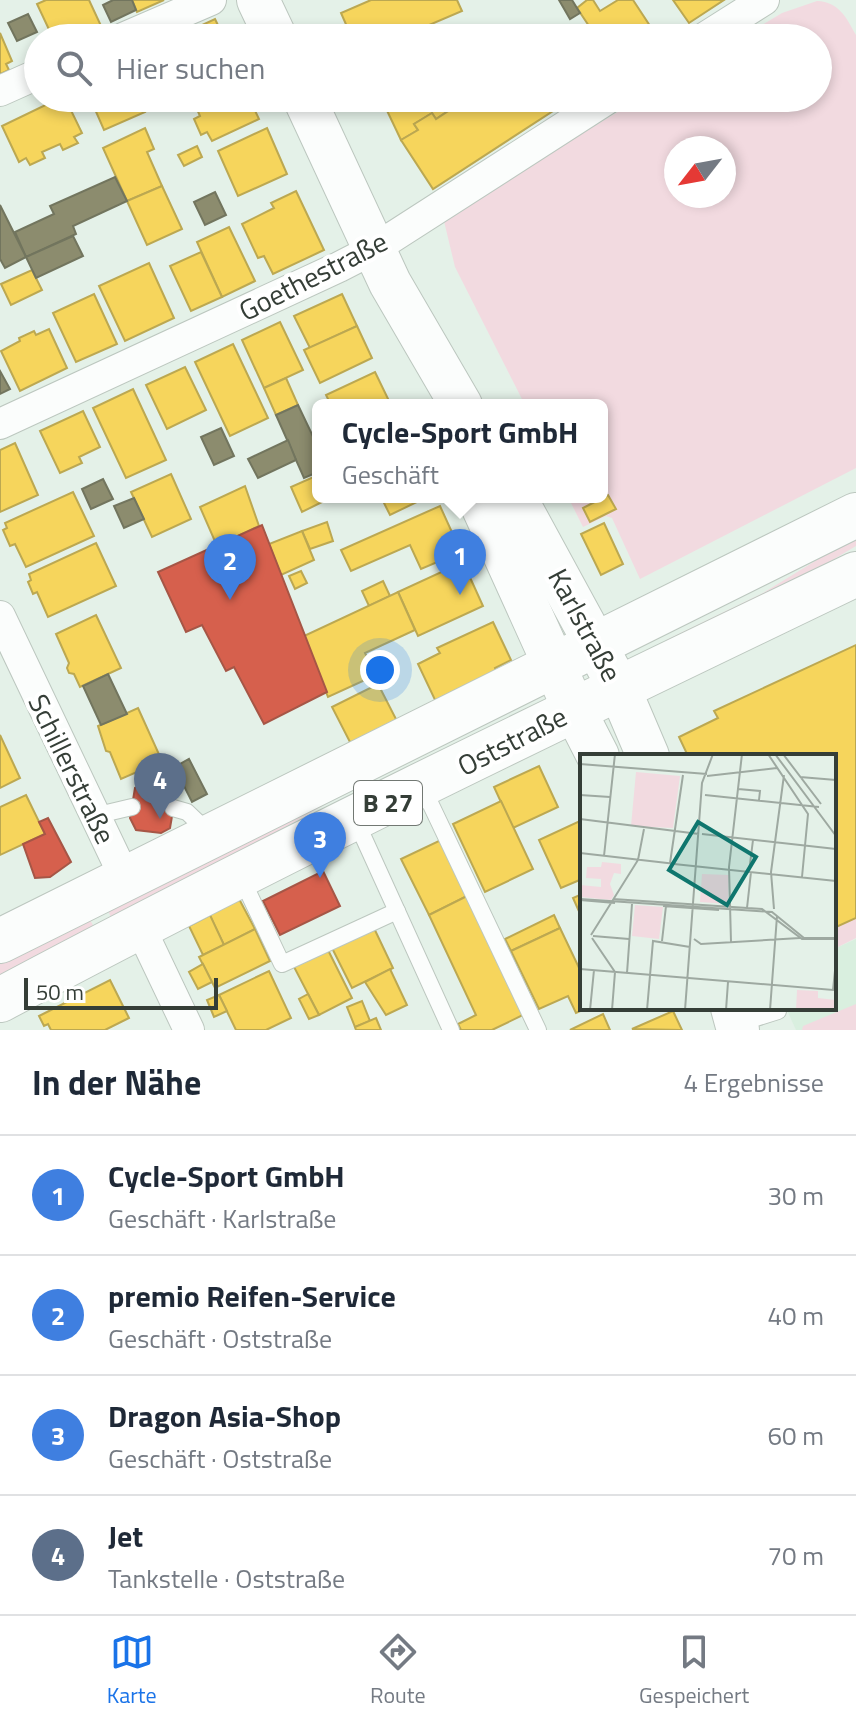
<!DOCTYPE html>
<html lang="de">
<head>
<meta charset="utf-8">
<style>
  body { margin:0; font-family:"Titillium Web",sans-serif; background:#f2f2f3; color:#1f2937 }
  .compass { position:absolute; left:664px; top:136px; width:72px; height:72px; border-radius:50%; background:#fff; box-shadow:0 4px 12px #0003; rotate:239deg }
  .scale { position:absolute; left:24px; bottom:20px; width:194px; box-sizing:border-box; padding-left:8px; border:4px solid #353e37; border-top:0; font-size:22px; line-height:28px; white-space:nowrap; color:#353e37; -webkit-text-stroke:6px #fff; paint-order:stroke }
  .you { position:absolute; left:380px; top:670px; width:28px; height:28px; margin:-20px; border:6px solid #fff; border-radius:50%; background:#1a73e8; box-shadow:0 0 0 12px #1a73e833 }
  .badge { display:grid; place-items:center; width:52px; height:52px; border-radius:50%; background:#1a73e8; color:#fff; font-size:26px; font-weight:700 }
  .pin { position:absolute; translate:-50% -66px; filter:drop-shadow(0 2px 4px #0008) }
  .pin::after { content:''; position:absolute; top:42px; width:28px; height:24px; background:inherit; clip-path:polygon(0 0,100% 0,50% 100%) }
  .popup { position:absolute; left:312px; top:399px; width:296px; height:104px; box-sizing:border-box; display:grid; place-content:center; border-radius:12px; background:#fff; filter:drop-shadow(0 2px 6px #0005); font-size:26px; white-space:nowrap; color:#747a83 }
  .popup b { font-size:30px; color:#1f2937 }
  .popup::after { content:''; position:absolute; left:50%; top:100%; margin-left:-16px; border:16px solid transparent; border-top-color:#fff }
  .list { margin:0; padding:0; list-style:none }
  h2 { display:flex; justify-content:space-between; align-items:center; height:104px; margin:0; padding:0 32px; font-size:34px }
  h2 small { font-size:26px; font-weight:400; color:#747a83 }
  .list li { display:grid; grid-template-columns:52px 1fr auto; gap:24px; align-items:center; box-sizing:border-box; height:120px; padding:0 32px; border-top:2px solid #e0e1e3 }
  .list b { display:block; font-size:30px; white-space:nowrap }
  .list p { margin:0; font-size:26px; white-space:nowrap; color:#747a83 }
  .list em { font-size:26px; font-style:normal; color:#747a83 }
  .icon { flex:none; width:44px; height:44px; fill:none; stroke:currentColor; stroke-width:2; stroke-linecap:round; stroke-linejoin:round }
  .map { position:relative; flex:none; width:856px; height:1030px; overflow:hidden }
  .search { position:absolute; background:#fff; box-shadow:0 4px 12px #0003; left:24px; right:24px; top:24px; height:88px; display:flex; align-items:center; gap:20px; box-sizing:border-box; padding:0 28px; border-radius:44px; color:#747a83; font-size:30px }
  .sheet { height:584px; background:#fff }
  nav { display:flex; justify-content:space-around; align-items:center; box-sizing:border-box; height:112px; border-top:2px solid #e0e1e3; background:#fff; font-size:22px; color:#747a83 }
  nav a { display:grid; justify-items:center; gap:4px }
  nav .on { color:#1a73e8 }
  .map>svg:first-child { display:block }
</style>
</head>
<body>
<div class="map">
<svg width="856" height="1030" viewBox="0 0 856 1030">
  <rect width="100%" height="100%" fill="#e4f1e8"/>
  <path fill="#d9efdf" d="M856,939V1030H796L786,1008H834V949Z"/>
  <g fill="#f2dae0" fill-rule="evenodd">
    <path d="M817,1C839,2 846,17 856,35V468L640,579L612,518L606,516L583,527L568,497H602V405H525L455,267L443,217L641,98H818V38H740L782,13ZM676,148H724V196H676Z"/>
    <path d="M856,536V546L748,610L670,649L666,640L763,593Z"/>
    <path d="M508,705L511,712L353,789L113,923L106,905Z"/>
    <path d="M88,916L96,931L0,981V964Z"/>
    <path d="M856,918V938L834,949V928Z"/>
    <path d="M856,1004V1030H802L803,1026Z"/>
  </g>
  <g fill="#f6d55c" stroke="#bca851" stroke-width="2">
    <path d="M46,0H89L102,28L81,38H53L37,4Z"/>
    <path d="M132,0H164L137,12Z"/>
    <path d="M371,0H457L462,11L422,28L425,35L419,38H352L341,13Z"/>
    <path d="M587,0H593L600,11L618,0H633L658,38H597L577,8Z"/>
    <path d="M673,0H724L689,23Z"/>
    <path d="M215,19L224,38H174Z"/>
    <path d="M0,33L12,61L6,64L9,70L0,74Z"/>
    <path d="M60,98H65L82,133L74,137L78,143L63,150L60,144L42,152L45,158L30,165L26,158L19,162L2,126Z"/>
    <path d="M90,98H138L145,112L104,130Z"/>
    <path d="M192,98H249L259,119L212,141L207,132L201,135L194,119L200,116Z"/>
    <path d="M381,98H442L448,111L436,119L432,113L414,124L418,130L401,140Z"/>
    <path d="M468,98H573L433,189L401,140L418,130L414,124L432,113L436,119Z"/>
    <path d="M145,128L154,149L147,152L162,186L127,201L103,148Z"/>
    <path d="M267,128L287,174L238,196L218,151Z"/>
    <path d="M197,146L202,157L184,166L178,155Z"/>
    <path d="M162,186L182,229L147,245L127,201Z"/>
    <path d="M296,191L324,250L273,274L264,256L258,258L242,224L274,208L271,203Z"/>
    <path d="M229,227L255,281L222,297L197,242Z"/>
    <path d="M201,252L222,297L191,311L170,266Z"/>
    <path d="M149,263L174,318L125,341L99,286Z"/>
    <path d="M32,270L42,290L11,305L1,284Z"/>
    <path d="M94,294L117,344L76,362L53,313Z"/>
    <path d="M342,294L357,326L310,348L294,316Z"/>
    <path d="M280,322L303,370L264,388L242,340Z"/>
    <path d="M357,326L372,358L320,383L304,350Z"/>
    <path d="M49,329L67,368L20,391L1,351L20,341L19,338L34,331L36,335Z"/>
    <path d="M233,344L268,418L230,436L195,362Z"/>
    <path d="M185,367L206,410L167,429L146,385Z"/>
    <path d="M375,372L391,405H331L326,395Z"/>
    <path d="M286,378L298,405L276,415L264,388Z"/>
    <path d="M133,389L166,460L126,478L93,408Z"/>
    <path d="M83,411L100,447L79,457L82,463L60,473L40,431Z"/>
    <path d="M15,443L38,495L0,512V450Z"/>
    <path d="M171,474L191,519L152,537L131,492Z"/>
    <path d="M318,475V497H332L302,512L291,487Z"/>
    <path d="M245,486L259,526L217,546L200,507Z"/>
    <path d="M73,492L94,536L26,567L15,544L10,546L3,530L7,528L5,523Z"/>
    <path d="M608,495L616,509L590,522L583,508Z"/>
    <path d="M381,497H427L390,515Z"/>
    <path d="M440,506L461,552L421,569L410,545L351,571L341,550Z"/>
    <path d="M327,522L333,541L310,549L302,531Z"/>
    <path d="M604,523L623,564L601,575L581,534Z"/>
    <path d="M302,531L314,560L281,575L269,544Z"/>
    <path d="M96,543L116,586L48,617L37,592L33,594L28,582L31,580L29,574Z"/>
    <path d="M463,562L483,606L418,636L398,592Z"/>
    <path d="M301,571L307,583L295,589L289,576Z"/>
    <path d="M383,581L390,596L369,606L362,591Z"/>
    <path d="M398,592L415,630L365,653L376,675L328,697L304,636Z"/>
    <path d="M96,615L121,668L80,687L74,674L69,673L67,668L69,663L56,634Z"/>
    <path d="M493,622L511,660L495,668L497,673L436,702L418,664L440,653L437,648Z"/>
    <path d="M856,645V918L834,928V756H688L679,737L718,718L714,711Z"/>
    <path d="M378,684L398,723L352,746L332,707Z"/>
    <path d="M138,708L162,761L121,779L110,752L106,751L98,726Z"/>
    <path d="M0,735L20,778L0,788Z"/>
    <path d="M539,766L558,807L513,828L494,787Z"/>
    <path d="M26,795L45,834L0,855V807Z"/>
    <path d="M501,801L533,869L485,892L453,824Z"/>
    <path d="M582,820V879L561,888L539,840Z"/>
    <path d="M443,839L469,895L429,915L401,859Z"/>
    <path d="M582,894V918L573,898Z"/>
    <path d="M469,895L525,1014L492,1030H461L458,1024L476,1015L429,915Z"/>
    <path d="M238,897L255,929L224,945L208,912Z"/>
    <path d="M210,915L224,945L203,955L189,926Z"/>
    <path d="M554,915L560,928L511,951L505,939Z"/>
    <path d="M373,926L393,968L352,988L331,946Z"/>
    <path d="M560,928L582,974V1008H587L576,1013L568,996L539,1009L511,951Z"/>
    <path d="M255,929L270,961L215,988L199,957Z"/>
    <path d="M327,948L352,998L319,1015L293,965Z"/>
    <path d="M203,964L212,982L198,989L189,972Z"/>
    <path d="M390,969L407,1005L386,1015L365,982Z"/>
    <path d="M269,971L291,1018L266,1030H236L219,995Z"/>
    <path d="M110,980L129,1018L105,1030H51L48,1024L44,1026L39,1016Z"/>
    <path d="M308,994L319,1015L309,1019L299,999Z"/>
    <path d="M219,995L227,1011L214,1017L207,1000Z"/>
    <path d="M362,1001L370,1021L355,1027L347,1007Z"/>
    <path d="M673,1011L682,1030L632,1029Z"/>
    <path d="M603,1014L610,1030H570Z"/>
    <path d="M376,1018L381,1030H356L355,1027Z"/>
  </g>
  <g fill="#d6604d" stroke="#a65646" stroke-width="2">
    <path d="M262,525L327,692L264,724L234,667L226,671L202,625L186,632L158,572Z"/>
    <path d="M156,778L178,781L170,828L161,833L136,830L130,818L135,788Z"/>
    <path d="M48,818L71,862L50,877L35,878L23,844L45,834L39,822Z"/>
    <path d="M323,871L340,906L280,935L263,901Z"/>
  </g>
  <g fill="#8c8c6e" stroke="#72755e" stroke-width="2">
    <path d="M113,0H132L136,10L111,22L103,5Z"/>
    <path d="M559,0H572L580,13L570,19Z"/>
    <path d="M28,14L37,32L17,41L8,23Z"/>
    <path d="M115,177L127,201L73,226L76,234L26,257L15,232L54,214L50,206Z"/>
    <path d="M215,192L226,215L205,225L194,202Z"/>
    <path d="M0,205L26,257L5,268L0,259Z"/>
    <path d="M73,236L83,256L36,278L26,257Z"/>
    <path d="M0,371L10,389L0,394Z"/>
    <path d="M298,405L318,447V472L304,478L276,415Z"/>
    <path d="M221,428L234,456L214,465L201,437Z"/>
    <path d="M288,440L296,460L258,478L248,459Z"/>
    <path d="M103,479L113,499L91,509L82,489Z"/>
    <path d="M134,498L144,519L124,528L114,506Z"/>
    <path d="M108,674L127,714L101,725L83,686Z"/>
    <path d="M189,759L207,794L192,802L179,776L175,778L171,769Z"/>
  </g>
  <g fill="none" stroke-linecap="round" stroke-linejoin="round">
    <defs>
      <g id="lane">
        <path d="M422,786L538,1030"/>
        <path d="M173,808L187,812L210,834"/>
        <path d="M94,816L132,807"/>
        <path d="M356,821L451,1030"/>
        <path d="M241,877L282,964L397,911"/>
        <path d="M737,1024L778,1011"/>
      </g>
      <g id="street">
        <path d="M123,38L211,0"/>
        <path d="M704,38L764,0"/>
        <path d="M0,91L38,74"/>
        <path d="M0,424L339,267L374,249L609,98"/>
        <path d="M0,616L125,878"/>
        <path d="M139,925L189,1030"/>
      </g>
      <g id="secondary">
        <path d="M258,0L276,38"/>
        <path d="M304,98L390,283L461,405"/>
        <path d="M478,497L574,709L598,756"/>
        <path d="M515,497L619,688L648,756"/>
        <path d="M732,1008L738,1030"/>
      </g>
      <g id="primary">
        <path d="M0,941L856,515"/>
        <path d="M0,1000C281,850 569,712 856,574"/>
      </g>
    </defs>
    <use href="#lane" stroke="#bcc7bf" stroke-width="18"/>
    <use href="#street" stroke="#bcc7bf" stroke-width="32"/>
    <use href="#secondary" stroke="#bcc7bf" stroke-width="44"/>
    <use href="#primary" stroke="#bcc7bf" stroke-width="46"/>
    <use href="#lane" stroke="#fbfdfc" stroke-width="16"/>
    <use href="#street" stroke="#fbfdfc" stroke-width="30"/>
    <use href="#secondary" stroke="#fbfdfc" stroke-width="42"/>
    <use href="#primary" stroke="#fbfdfc" stroke-width="44"/>
  </g>
  <g text-anchor="middle" stroke-width="8" stroke-linejoin="round" paint-order="stroke">
    <rect fill="#fff" stroke="#727873" stroke-width="2" x="354" y="781" width="68" height="44" rx="6"/>
    <g font-size="26" font-weight="bold" fill="#353e37">
      <text x="388" y="812">B 27</text>
    </g>
    <g font-size="28" fill="#353e37" stroke="#fff">
      <text transform="translate(313 276) rotate(-27)" y="10">Goethestraße</text>
      <text transform="translate(585 625) rotate(62)" y="10">Karlstraße</text>
      <text transform="translate(512 741) rotate(-27)" y="10">Oststraße</text>
      <text transform="translate(72 769) rotate(64)" y="10">Schillerstraße</text>
    </g>
  </g>
  <g transform="translate(580 754)">
    <rect width="256" height="256" fill="#e4f1e8"/>
    <path d="M56,18L100,22L93,74L51,72ZM22,108L41,110V120L34,119L30,130L34,141L31,146L0,143V131L21,133V125L6,124L7,113H21ZM122,120L149,121L148,150L120,148ZM55,151L83,153L79,185L52,182ZM217,236L238,237V244L256,246V256H216Z" fill="#f2dae0"/>
    <path fill="none" stroke="#9ea9a1" stroke-width="2" d="M188,0L228,60L222,123M195,0L256,82M203,0L241,50M0,10L127,20M127,22L197,14M220,23L256,26M158,35L180,37L179,46M0,41L30,43M125,41L239,53M0,65L119,80M122,80L256,95M0,99L96,110M24,102L35,0M90,109L103,21M94,110L256,127M169,118L173,86M0,145L192,158L224,184H256M33,145L182,155L222,185H256M0,146L35,149M83,152L139,156M167,154L171,118M194,155L191,118L204,21M11,181L58,106L64,75M13,182L49,185M12,184L35,218L32,256M114,185L121,190L220,184M82,187L86,152M151,188L149,113L162,0M0,215L253,236L256,207M47,219L52,150M10,256L14,216M67,256L73,187L110,193M105,256L122,29L133,0M146,256L148,228M190,256L197,162"/>
    <path fill="#0f766e" fill-opacity="0.15" stroke="#0f766e" stroke-width="4" d="M118,68L176,103L147,151L89,116Z"/>
    <rect width="256" height="256" fill="none" stroke="#353e37" stroke-width="4"/>
  </g>
</svg>
<svg class="compass" viewBox="-18 -18 36 36"><path d="M0-13l5 13h-10z" fill="#e53935"/><path d="M0 13l5-13h-10z" fill="#747a83"/></svg>
<div class="scale">50 m</div>
<div class="you"></div>
<div class="pin badge" style="left:460px;top:595px;background:#3f7fe0">1</div>
<div class="popup"><b>Cycle-Sport GmbH</b>Geschäft</div>
<div class="pin badge" style="left:230px;top:600px;background:#3f7fe0">2</div>
<div class="pin badge" style="left:320px;top:878px;background:#3f7fe0">3</div>
<div class="pin badge" style="left:160px;top:819px;background:#5c6f8a">4</div>
<div class="search"><svg class="icon" aria-label="search" viewBox="0 0 24 24"><circle cx="10" cy="10" r="6"/><path d="M15 15l6 6"/></svg>Hier suchen</div>
</div>
<section class="sheet">
<h2>In der Nähe<small>4 Ergebnisse</small></h2>
<ul class="list">
<li><span class="badge" style="background:#3f7fe0">1</span><div><b>Cycle-Sport GmbH</b><p>Geschäft · Karlstraße</p></div><em>30 m</em></li>
<li><span class="badge" style="background:#3f7fe0">2</span><div><b>premio Reifen-Service</b><p>Geschäft · Oststraße</p></div><em>40 m</em></li>
<li><span class="badge" style="background:#3f7fe0">3</span><div><b>Dragon Asia-Shop</b><p>Geschäft · Oststraße</p></div><em>60 m</em></li>
<li><span class="badge" style="background:#5c6f8a">4</span><div><b>Jet</b><p>Tankstelle · Oststraße</p></div><em>70 m</em></li>
</ul>
</section>
<nav>
<a class="on"><svg class="icon" aria-label="map" viewBox="0 0 24 24"><path d="M3 6l6-2 6 2 6-2v14l-6 2-6-2-6 2zM9 4v14M15 6v14"/></svg>Karte</a>
<a><svg class="icon" aria-label="directions" viewBox="0 0 24 24"><path d="M12 3l9 9-9 9-9-9zM9 14v-3h6M13 9l2 2-2 2"/></svg>Route</a>
<a><svg class="icon" aria-label="saved" viewBox="0 0 24 24"><path d="M7 4h10v16l-5-4-5 4z"/></svg>Gespeichert</a>
</nav>
</body>
</html>
